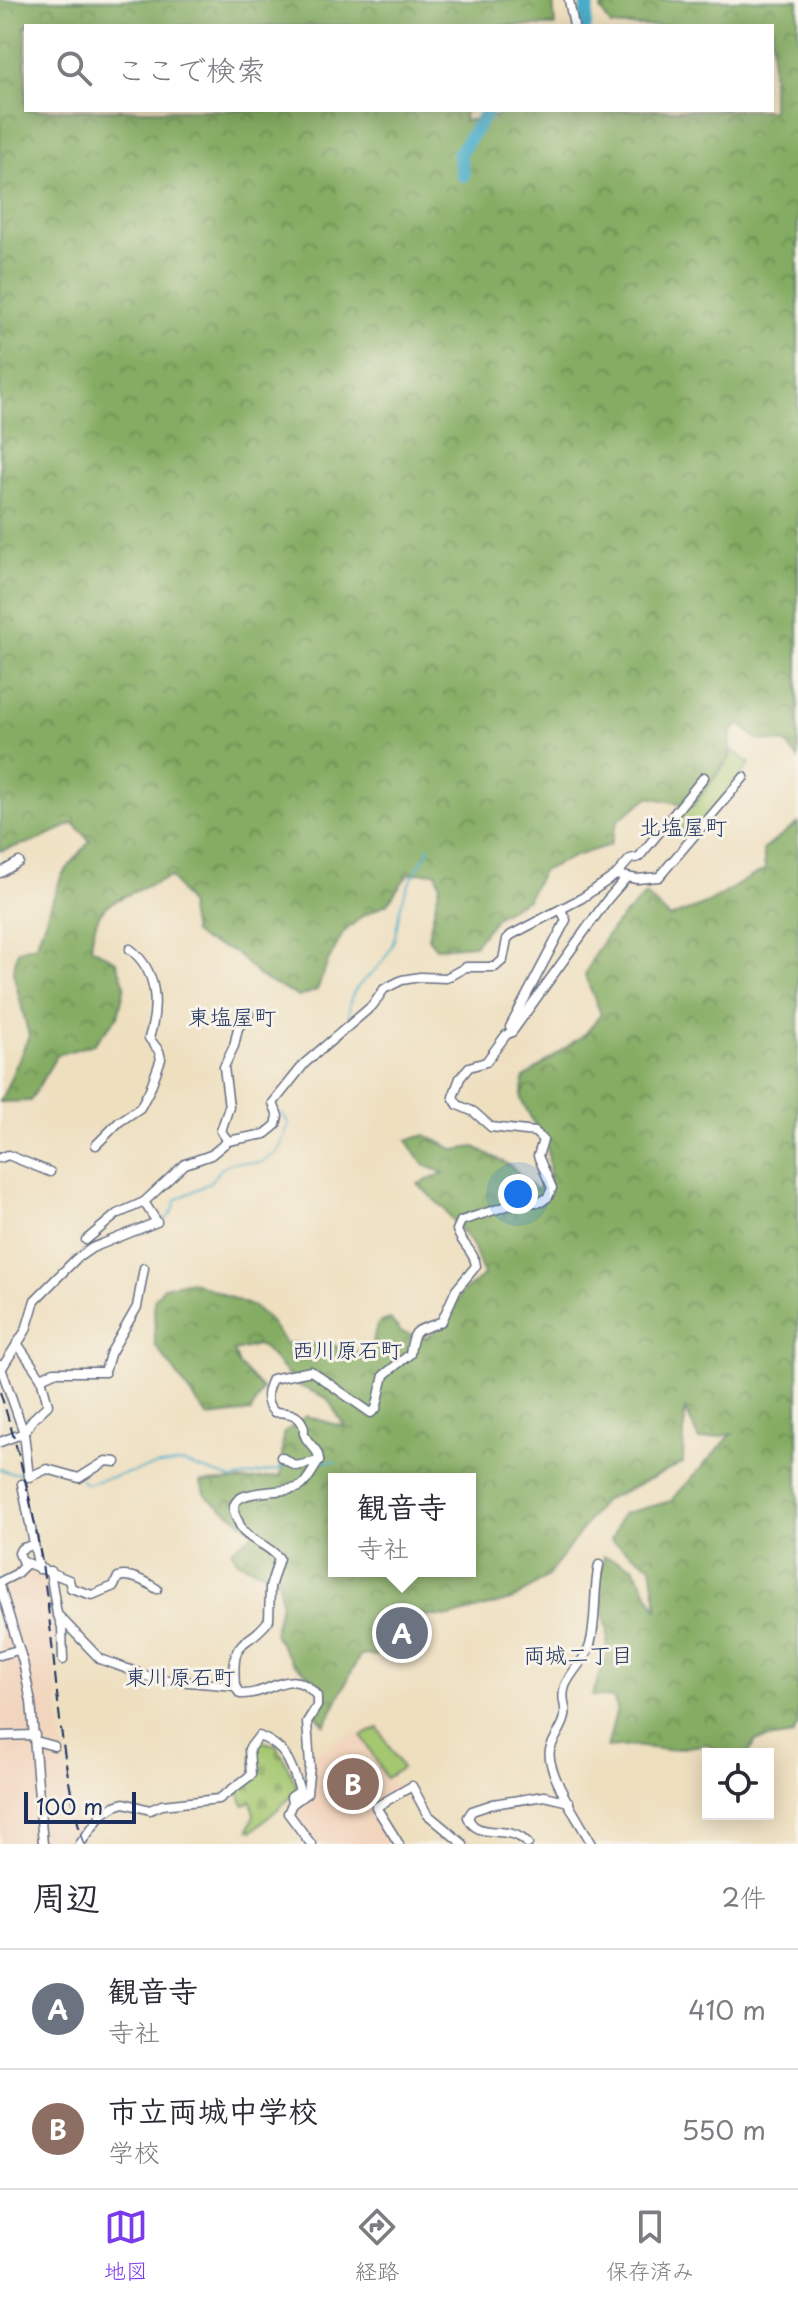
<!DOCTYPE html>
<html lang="ja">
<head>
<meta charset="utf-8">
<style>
  body { margin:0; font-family:"Playpen Sans","Klee One",sans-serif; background:#f2f2f3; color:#2b2b33 }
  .controls { position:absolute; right:24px; bottom:24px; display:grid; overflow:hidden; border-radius:0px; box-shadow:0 4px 20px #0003 }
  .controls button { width:72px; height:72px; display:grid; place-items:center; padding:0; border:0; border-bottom:2px solid #e1e1e2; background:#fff; color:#2b2b33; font:40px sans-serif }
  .scale { position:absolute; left:24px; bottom:20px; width:112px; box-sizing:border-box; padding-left:8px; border:4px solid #1b2f5e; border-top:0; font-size:22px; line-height:28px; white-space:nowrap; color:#1b2f5e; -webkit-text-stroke:6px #f7f3e8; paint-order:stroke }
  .you { position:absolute; left:518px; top:1194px; width:28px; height:28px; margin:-20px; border:6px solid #fff; border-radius:50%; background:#1a73e8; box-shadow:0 0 0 12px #1a73e833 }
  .badge { display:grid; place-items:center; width:52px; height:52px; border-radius:50%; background:#7c3aed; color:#fff; font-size:26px; font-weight:700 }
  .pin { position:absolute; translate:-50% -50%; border:4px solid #fff; box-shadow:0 2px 8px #0006 }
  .popup { position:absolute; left:328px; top:1473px; width:148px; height:104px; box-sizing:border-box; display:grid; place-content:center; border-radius:0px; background:#fff; filter:drop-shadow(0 2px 6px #0005); font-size:26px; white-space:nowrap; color:#7c7c81 }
  .popup b { font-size:30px; color:#2b2b33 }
  .popup::after { content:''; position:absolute; left:50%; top:100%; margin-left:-16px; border:16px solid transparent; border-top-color:#fff }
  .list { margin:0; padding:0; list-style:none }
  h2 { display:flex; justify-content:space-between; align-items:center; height:104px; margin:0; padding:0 32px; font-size:34px }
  h2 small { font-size:26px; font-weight:400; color:#7c7c81 }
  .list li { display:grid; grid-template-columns:52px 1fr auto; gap:24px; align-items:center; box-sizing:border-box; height:120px; padding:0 32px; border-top:2px solid #e1e1e2 }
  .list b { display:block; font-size:30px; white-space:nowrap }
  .list p { margin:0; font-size:26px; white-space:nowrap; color:#7c7c81 }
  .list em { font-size:26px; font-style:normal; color:#7c7c81 }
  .icon { flex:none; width:44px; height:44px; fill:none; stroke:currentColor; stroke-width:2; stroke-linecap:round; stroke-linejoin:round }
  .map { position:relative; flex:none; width:798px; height:1844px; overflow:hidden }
  .search { position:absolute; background:#fff; box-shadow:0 4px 20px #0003; left:24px; right:24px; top:24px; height:88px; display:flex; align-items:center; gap:20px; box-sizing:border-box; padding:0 28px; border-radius:0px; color:#7c7c81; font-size:30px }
  .sheet { height:344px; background:#fff }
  nav { display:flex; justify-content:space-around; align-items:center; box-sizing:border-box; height:112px; border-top:2px solid #e1e1e2; background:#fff; font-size:22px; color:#7c7c81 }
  nav a { display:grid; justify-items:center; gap:4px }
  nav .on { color:#7c3aed }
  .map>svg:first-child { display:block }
</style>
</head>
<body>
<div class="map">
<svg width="798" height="1844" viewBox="0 0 798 1844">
  <defs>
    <pattern id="forest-crowns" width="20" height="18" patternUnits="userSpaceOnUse" patternTransform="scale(2)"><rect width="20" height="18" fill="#84ac62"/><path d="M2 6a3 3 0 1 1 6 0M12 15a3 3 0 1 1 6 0" fill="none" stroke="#6b8c54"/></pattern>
    <pattern id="cemetery-stones" width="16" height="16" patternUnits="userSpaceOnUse" patternTransform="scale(2)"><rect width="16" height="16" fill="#a5c770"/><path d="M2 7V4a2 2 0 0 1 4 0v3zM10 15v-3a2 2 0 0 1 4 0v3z" fill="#8dab63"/></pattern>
  </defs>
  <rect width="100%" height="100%" fill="#f7f3e8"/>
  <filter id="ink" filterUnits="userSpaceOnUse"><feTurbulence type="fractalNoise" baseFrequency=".0125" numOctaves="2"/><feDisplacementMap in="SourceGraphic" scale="16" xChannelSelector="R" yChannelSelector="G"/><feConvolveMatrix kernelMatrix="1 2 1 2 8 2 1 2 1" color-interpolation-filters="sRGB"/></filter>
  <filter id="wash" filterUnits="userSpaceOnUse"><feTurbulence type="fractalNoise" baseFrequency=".006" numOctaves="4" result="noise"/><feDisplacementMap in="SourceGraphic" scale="32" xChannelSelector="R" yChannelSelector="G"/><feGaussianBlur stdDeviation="1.8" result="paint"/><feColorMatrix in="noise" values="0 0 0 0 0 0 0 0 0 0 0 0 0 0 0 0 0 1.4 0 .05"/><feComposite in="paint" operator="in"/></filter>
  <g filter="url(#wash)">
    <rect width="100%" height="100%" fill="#eedfbf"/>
    <g fill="#f2d5be">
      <path d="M24,1565L43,1573L66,1771L79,1839L76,1844H0V1577L4,1578Z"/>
      <path d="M380,1726L404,1769L389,1777L399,1791L374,1805L397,1844H318L292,1815L294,1806L311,1791L316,1753L330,1747L332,1742Z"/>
    </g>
    <g fill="#a5c770" stroke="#607b67" stroke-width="2">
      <path d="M732,750L750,764L691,838L671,819L683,805L692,807L730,758Z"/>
      <path d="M378,1728L402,1768L386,1778L362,1736Z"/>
    </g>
    <g fill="url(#forest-crowns)" stroke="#506e60" stroke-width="2" fill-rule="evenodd">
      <path d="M0,0H553L555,26H26V110H465L464,121L493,117L511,110H772V26H611L601,10L604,0H798V759L786,743L758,740L740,724L731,732L729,757L692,806L649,797L618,820L610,845L575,856L542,871L527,899L498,915L474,945L436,948L428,938L440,884L436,872L408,874L388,903L362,916L343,933L328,962L317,990L299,997L260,977L235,952L204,941L193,933L188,903L171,877C157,881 118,898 107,906C96,914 92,935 91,947L116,961L125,985L118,1016L94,1044L57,1055L30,1101L0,1102L29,1036L13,972L18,950L36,945L62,875L90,841L74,823L35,841L0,851Z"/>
      <path d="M798,823V1725L793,1735L755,1741L748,1754H719L708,1744L668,1750L633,1746L607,1748L617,1708L613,1698L592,1696L607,1656L608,1633L598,1586L604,1556L633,1566L658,1611L651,1566L611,1540L622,1514L671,1501L732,1434L699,1440L685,1408L683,1463L603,1501L548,1576L514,1599L450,1617L417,1615L400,1607L376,1614L406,1644L403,1656L360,1655L325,1725L316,1715L323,1686L292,1662L274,1634L281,1603L278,1578L238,1562L231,1550L255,1532L207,1497L200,1482L250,1480L281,1476L283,1434L306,1416L345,1427L327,1398L297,1385L264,1348L257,1345L234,1351L239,1365L262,1389L251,1412L208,1417L155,1345L154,1300L164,1287L191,1281L254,1307L267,1318L285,1343L332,1345L367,1356L379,1323L390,1319L401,1332L427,1338L437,1329L463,1292L484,1275L472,1244L444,1209L418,1184L444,1173L424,1165L407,1140L426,1135L455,1150L475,1147L511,1166L536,1190L550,1176L548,1150L521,1099L524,1078L586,1033L601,1014L585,976C596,943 620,917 646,895L670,918C681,912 690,910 701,906C724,897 742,879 765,870L763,850ZM334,1479H470V1571H334Z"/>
    </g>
    <path fill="url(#cemetery-stones)" stroke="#607b67" stroke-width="2" d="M260,1741L277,1745L299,1790L253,1831L249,1829L254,1815L251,1801L244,1806L238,1790L254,1776L252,1756Z"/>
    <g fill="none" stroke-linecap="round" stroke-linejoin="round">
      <g stroke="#49acc8" stroke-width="2">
        <path d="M350,1021C343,984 372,981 387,955C399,936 396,917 404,896C409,879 422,863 430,847"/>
        <path d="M161,1221C171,1218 174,1209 176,1200L209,1183L222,1168L232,1162L260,1163L278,1152L289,1124L282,1113"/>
        <path d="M321,1461L336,1462"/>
        <path d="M46,1466L50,1463L64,1470"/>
        <path d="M0,1469L10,1473H25"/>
        <path d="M80,1479L85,1484L159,1465L183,1463L232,1479L277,1470L288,1465"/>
      </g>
      <g stroke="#49acc8" stroke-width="14">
        <path d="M585,26L588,0"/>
        <path d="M463,175L459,154L488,110"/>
      </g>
    </g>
  </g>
  <g filter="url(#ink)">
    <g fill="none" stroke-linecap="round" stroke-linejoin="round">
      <defs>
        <g id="minor">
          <path d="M569,0L574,26"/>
          <path d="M0,873L19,862"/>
          <path d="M616,875L630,859L639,857L704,777"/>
          <path d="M510,1027L566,920L561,910"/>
          <path d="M228,1141L221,1131L229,1107L224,1067L234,1046L238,1028L249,1014"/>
          <path d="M96,1145L119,1122L140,1108L150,1089L161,1059L159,1051L149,1038C159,1006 158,971 130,949"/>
          <path d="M0,1158L8,1155L50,1172"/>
          <path d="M86,1240L117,1214L144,1202L185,1164L211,1155L228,1141L265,1134L276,1125L278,1116L273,1103L305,1063L373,1005L384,989L402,980L420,977L446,978L466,967H495L503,960L507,939L511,935L582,898L616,875L637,879L659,877L744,777"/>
          <path d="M0,1365L24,1433L29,1477L47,1469L79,1478L106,1461L116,1462"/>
          <path d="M0,1371L26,1330L35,1300L76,1259L92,1248L157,1222L144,1202"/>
          <path d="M41,1378L54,1372H105L110,1354L137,1307L144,1268"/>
          <path d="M0,1442L24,1433L33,1419L48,1405L41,1378L17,1343"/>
          <path d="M281,1457L296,1466L319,1461"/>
          <path d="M319,1461C319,1449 311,1447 306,1438C301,1429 306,1434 303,1425C298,1412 285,1413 274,1412C264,1402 266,1391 272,1379L311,1371L371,1413L376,1409L384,1375L410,1354C414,1323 419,1333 442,1321L456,1290L476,1266C475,1252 461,1244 457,1230L461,1221L519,1202H541L548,1197L552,1188L538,1156L543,1140L535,1132L491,1127L474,1112L458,1105L453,1097L460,1078L469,1067L486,1062L506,1035L512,1032L607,900L627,877"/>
          <path d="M22,1484L39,1569"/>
          <path d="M24,1566L19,1553L21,1549L34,1544"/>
          <path d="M50,1571L57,1614L100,1659L155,1679L235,1686L240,1694C271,1696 290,1663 317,1696V1706L307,1722L310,1766L307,1793L292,1804"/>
          <path d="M0,1582L16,1574L27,1563L69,1580L71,1588L92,1595L114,1586L118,1577C130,1573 147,1582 157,1589"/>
          <path d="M0,1586L23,1662L31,1702L43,1844"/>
          <path d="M59,1618L62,1627L63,1660"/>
          <path d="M0,1655L18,1650"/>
          <path d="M235,1686C231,1632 246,1651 269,1620L270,1587L279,1558C268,1545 254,1542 244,1532C241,1529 240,1525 238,1521C216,1483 288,1496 301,1486C308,1481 314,1468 319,1461"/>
          <path d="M0,1736L35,1735"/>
          <path d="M36,1741L54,1746"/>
          <path d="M80,1844L102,1814L115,1806L124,1803L150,1810L162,1805L219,1799L251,1775L249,1749L259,1736C287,1747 291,1764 300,1791L291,1797L292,1804L288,1813L311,1844"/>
          <path d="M399,1844L376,1807L412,1786L427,1814L463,1844"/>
          <path d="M528,1844C510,1822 477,1842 468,1817L472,1811L493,1804L544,1796L569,1802"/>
          <path d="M592,1844C581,1824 545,1771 550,1750C553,1738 564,1727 565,1716C567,1704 560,1701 565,1686C571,1671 587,1658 590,1645C597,1619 593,1592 599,1565"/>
        </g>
      </defs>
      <use href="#minor" stroke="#656d80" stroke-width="11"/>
      <use href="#minor" stroke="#fff" stroke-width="8"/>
      <path stroke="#1b2f5e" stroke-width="2" stroke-dasharray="12 6" stroke-linecap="butt" d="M0,1392C19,1451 34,1511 43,1571C57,1661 57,1756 84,1844"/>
    </g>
  </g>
  <g text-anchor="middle" stroke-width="6" stroke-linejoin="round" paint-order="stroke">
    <g font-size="22" fill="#1b2f5e" stroke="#f7f3e8">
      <text x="683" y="835">北塩屋町</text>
      <text x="232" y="1025">東塩屋町</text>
      <text x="347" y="1358">西川原石町</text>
      <text x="578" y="1663">両城二丁目</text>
      <text x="180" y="1685">東川原石町</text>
    </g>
  </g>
</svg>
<div class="controls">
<button><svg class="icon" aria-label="locate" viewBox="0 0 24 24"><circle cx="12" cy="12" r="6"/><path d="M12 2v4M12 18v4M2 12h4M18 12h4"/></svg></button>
</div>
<div class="scale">100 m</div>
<div class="you"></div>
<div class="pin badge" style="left:402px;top:1633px;background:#6b7280">A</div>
<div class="popup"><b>観音寺</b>寺社</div>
<div class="pin badge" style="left:353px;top:1784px;background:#8d6e63">B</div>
<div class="search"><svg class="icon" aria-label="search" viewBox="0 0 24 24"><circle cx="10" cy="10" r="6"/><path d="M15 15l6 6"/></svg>ここで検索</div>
</div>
<section class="sheet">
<h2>周辺<small>2件</small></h2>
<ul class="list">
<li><span class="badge" style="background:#6b7280">A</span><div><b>観音寺</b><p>寺社</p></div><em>410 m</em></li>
<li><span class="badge" style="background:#8d6e63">B</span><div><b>市立両城中学校</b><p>学校</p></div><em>550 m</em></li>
</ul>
</section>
<nav>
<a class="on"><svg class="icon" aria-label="map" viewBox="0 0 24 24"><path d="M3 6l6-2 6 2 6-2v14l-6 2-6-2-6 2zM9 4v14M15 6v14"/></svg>地図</a>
<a><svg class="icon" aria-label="directions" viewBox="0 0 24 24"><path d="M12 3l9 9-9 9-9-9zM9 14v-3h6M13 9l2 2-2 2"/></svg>経路</a>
<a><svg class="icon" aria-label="saved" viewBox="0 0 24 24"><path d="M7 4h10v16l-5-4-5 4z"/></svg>保存済み</a>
</nav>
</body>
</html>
